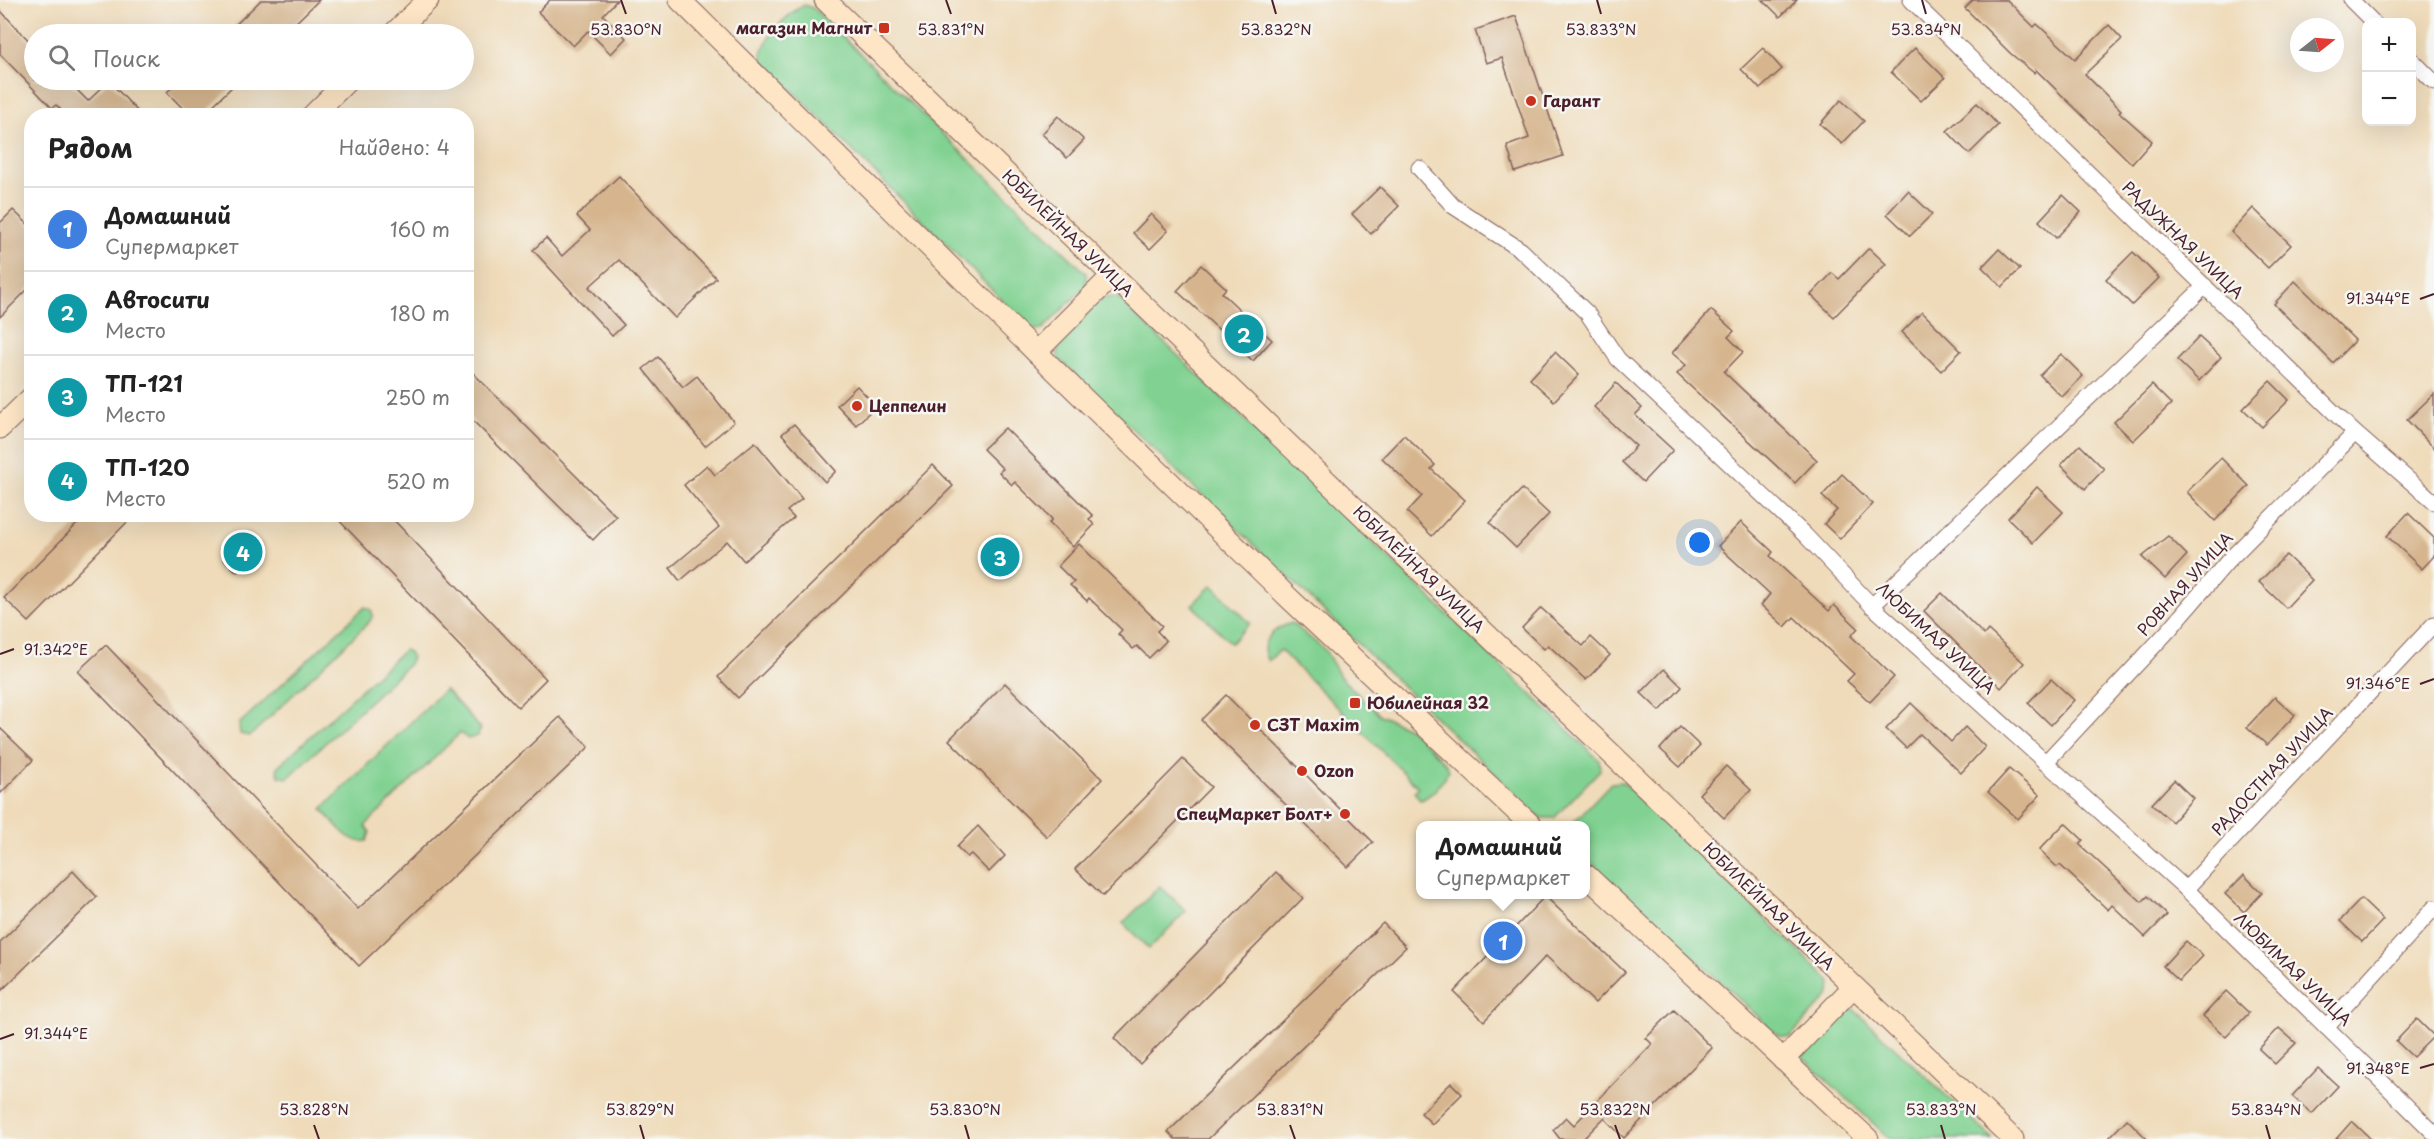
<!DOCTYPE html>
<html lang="ru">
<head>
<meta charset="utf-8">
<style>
  body { margin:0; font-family:"Playpen Sans",sans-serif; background:#f2f2f2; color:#222 }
  .controls { position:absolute; right:18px; top:18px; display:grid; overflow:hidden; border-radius:12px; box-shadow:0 6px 24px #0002 }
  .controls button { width:54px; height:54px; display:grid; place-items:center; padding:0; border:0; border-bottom:2px solid #e0e0e0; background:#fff; color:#222; font:30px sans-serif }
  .compass { position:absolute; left:2290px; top:18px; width:54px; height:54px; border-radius:50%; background:#fff; box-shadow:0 6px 24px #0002; rotate:73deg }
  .you { position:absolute; left:1700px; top:543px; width:21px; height:21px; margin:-15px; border:4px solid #fff; border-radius:50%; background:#1a73e8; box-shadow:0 0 0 9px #1a73e833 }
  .badge { display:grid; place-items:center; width:39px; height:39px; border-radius:50%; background:#7c3aed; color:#fff; font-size:20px; font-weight:700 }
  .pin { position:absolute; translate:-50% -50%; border:3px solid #fff; box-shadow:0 2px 6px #0006 }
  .popup { position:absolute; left:1416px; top:821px; width:174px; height:78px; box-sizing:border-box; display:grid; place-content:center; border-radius:12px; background:#fff; filter:drop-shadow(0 2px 4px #0005); font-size:20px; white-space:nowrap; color:#767676 }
  .popup b { font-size:22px; color:#222 }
  .popup::after { content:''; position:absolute; left:50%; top:100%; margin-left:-12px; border:12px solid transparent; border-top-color:#fff }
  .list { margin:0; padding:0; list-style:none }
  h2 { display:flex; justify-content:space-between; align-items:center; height:78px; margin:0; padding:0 24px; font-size:26px }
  h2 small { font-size:20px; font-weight:400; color:#767676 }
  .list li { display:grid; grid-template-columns:39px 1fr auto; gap:18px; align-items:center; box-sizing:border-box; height:84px; padding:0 24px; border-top:2px solid #e0e0e0 }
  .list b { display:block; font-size:22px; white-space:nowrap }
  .list p { margin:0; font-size:20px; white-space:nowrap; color:#767676 }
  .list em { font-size:20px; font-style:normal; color:#767676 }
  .icon { flex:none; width:33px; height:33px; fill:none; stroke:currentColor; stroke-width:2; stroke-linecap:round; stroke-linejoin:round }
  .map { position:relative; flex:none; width:2434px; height:1139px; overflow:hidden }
  .search { position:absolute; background:#fff; box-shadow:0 6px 24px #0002; left:24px; top:24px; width:450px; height:66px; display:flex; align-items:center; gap:15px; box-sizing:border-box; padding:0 21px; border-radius:33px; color:#767676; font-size:22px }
  .panel { position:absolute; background:#fff; box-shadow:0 6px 24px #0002; left:24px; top:108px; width:450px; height:414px; border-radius:24px }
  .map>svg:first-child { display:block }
</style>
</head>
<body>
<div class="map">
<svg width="2434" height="1139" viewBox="0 0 2434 1139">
  <rect width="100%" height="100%" fill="#f6f6f2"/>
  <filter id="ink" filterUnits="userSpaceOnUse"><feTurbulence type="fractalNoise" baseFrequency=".0167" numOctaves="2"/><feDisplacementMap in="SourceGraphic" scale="12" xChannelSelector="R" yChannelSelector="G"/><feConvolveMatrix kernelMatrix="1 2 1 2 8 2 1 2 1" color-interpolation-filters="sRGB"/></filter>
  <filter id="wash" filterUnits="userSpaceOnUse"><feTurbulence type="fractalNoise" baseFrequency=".008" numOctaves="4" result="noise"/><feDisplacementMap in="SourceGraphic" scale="24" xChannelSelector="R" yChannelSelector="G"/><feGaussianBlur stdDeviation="1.35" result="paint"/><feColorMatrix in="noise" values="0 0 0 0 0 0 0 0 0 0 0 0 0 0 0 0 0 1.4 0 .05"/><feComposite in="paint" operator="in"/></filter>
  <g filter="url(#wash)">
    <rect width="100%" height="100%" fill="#efdbba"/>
    <g fill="#81d292" stroke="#66785e" stroke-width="1.5">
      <path d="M804,5L813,8L1086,273V286L1042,330L1031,329L761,59C763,38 786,15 804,5Z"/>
      <path d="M1117,297L1599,760L1600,770L1554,818H1541L1058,358L1057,344L1102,298Z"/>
      <path d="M1212,585L1250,623L1231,643L1192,605Z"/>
      <path d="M365,607L371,610L373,615L370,621L250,736L240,734L239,724Z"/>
      <path d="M1292,623L1325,650L1341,678L1380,715L1410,729L1445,763L1449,770C1444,781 1433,795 1421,800L1414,792L1418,787L1280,650L1268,661C1256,641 1275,628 1292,623Z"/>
      <path d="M404,650L409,652L412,658L409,664L288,778L279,776L277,767Z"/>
      <path d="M445,689L480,728L478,736L468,739L460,733L365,826L370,832L367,841C348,845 334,822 322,809Z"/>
      <path d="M1623,782L1831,982L1830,994L1790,1037L1779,1036L1586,858V826L1571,825L1611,783Z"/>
      <path d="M1160,886L1186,911L1149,949L1123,923Z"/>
      <path d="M1850,1006L1993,1139H1890L1800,1055Z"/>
    </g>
    <g id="blocks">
      <g fill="#d6b58e">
        <path d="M261,0H319L284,34H226Z"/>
        <path d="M550,0H617L603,15L626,38L611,54L588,31L573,46L538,12Z"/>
        <path d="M1763,0H1797L1780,17Z"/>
        <path d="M1973,0H2007L2034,27L2037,24L2075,59L2109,25L2122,39L2085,74L2121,110L2119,112L2152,141L2132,164L2036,70L2034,73L2010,53L1965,8Z"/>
        <path d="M0,10L34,46V80H67L88,101L109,81L142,116H67L56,105L52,108L0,54Z"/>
        <path d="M1516,16L1563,156L1515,172L1507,146L1529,138L1502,58L1486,63L1475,30Z"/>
        <path d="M1763,48L1782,69L1760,89L1741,69Z"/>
        <path d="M1915,48L1945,78L1921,101L1891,72Z"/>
        <path d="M180,80H239L202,116H190L167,92Z"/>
        <path d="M1841,100L1864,121L1842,144L1820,124Z"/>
        <path d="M1977,103L1998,125L1969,154L1947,131Z"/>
        <path d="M1058,116L1084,140L1067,158L1042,134Z"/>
        <path d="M619,176L716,278L675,318L619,260L589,287L624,325L612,336L533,250L546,238L562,256L590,230L577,216Z"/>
        <path d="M1380,187L1399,206L1371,234L1352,214Z"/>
        <path d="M1908,191L1932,214L1910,236L1887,214Z"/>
        <path d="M2063,195L2081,212L2056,238L2039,221Z"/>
        <path d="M2253,208L2291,245L2268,268L2231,232Z"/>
        <path d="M13,210L32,228V285L0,317V223Z"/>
        <path d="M1151,214L1168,231L1150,249L1133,233Z"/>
        <path d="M1869,248L1886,264L1834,317L1811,295L1832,273L1839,279Z"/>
        <path d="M1999,249L2020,269L2002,287L1982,267Z"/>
        <path d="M2133,252L2159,278L2132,305L2106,279Z"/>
        <path d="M1201,265L1226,288L1222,293L1272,340L1253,361L1177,291Z"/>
        <path d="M2295,281L2355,340L2333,363L2274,304Z"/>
        <path d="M1711,310L1734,331L1728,337L1743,352L1724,372L1817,460L1795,483L1677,374L1686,365L1672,353Z"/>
        <path d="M1922,312L1961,351L1941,371L1902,332Z"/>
        <path d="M2199,337L2221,357L2199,381L2177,360Z"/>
        <path d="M1555,352L1579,375L1554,401L1530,379Z"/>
        <path d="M2061,354L2083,376L2062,397L2040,375Z"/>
        <path d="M658,357L683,387L697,376L734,422L705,446L643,369Z"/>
        <path d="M466,366L616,516L593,540L466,414Z"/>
        <path d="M2270,381L2289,400L2262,427L2243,409Z"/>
        <path d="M1616,383L1642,408L1635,415L1673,450L1643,482L1622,462L1636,446L1594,407Z"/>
        <path d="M2152,385L2171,404L2133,441L2114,422Z"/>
        <path d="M857,386L876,406L856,425L837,405Z"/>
        <path d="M2434,394V448L2407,420Z"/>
        <path d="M794,424L836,471L825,482L782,434Z"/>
        <path d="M1005,428L1093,516L1089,519L1094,525L1073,547L1049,523L1052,519L1015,482L1012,485L999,472L1003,469L983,449Z"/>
        <path d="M1404,435L1435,465L1431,469L1465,500L1432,536L1407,512L1422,496L1382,458Z"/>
        <path d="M755,442L802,499L787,511L794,518L744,561L727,541L680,581L670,568L719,527L684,485L707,465L715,475Z"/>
        <path d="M2080,445L2104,469L2085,489L2061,465Z"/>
        <path d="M2221,458L2249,486L2215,521L2187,492Z"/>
        <path d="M933,465L953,486L738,698L718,677Z"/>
        <path d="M1842,474L1873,504L1840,539L1824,524L1837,510L1822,496Z"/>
        <path d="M2037,487L2063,512L2033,543L2008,518Z"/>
        <path d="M1522,489L1549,514L1516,548L1490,523Z"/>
        <path d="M2408,513L2434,538V556L2422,569L2387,536Z"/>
        <path d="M87,514H135L29,622L4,598Z"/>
        <path d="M333,514H388L546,679L518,707Z"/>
        <path d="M1741,522L1773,552L1770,556L1829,611L1834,605L1858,628L1851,636L1894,677L1870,702L1847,681L1854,674L1794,617L1785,627L1761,605L1770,594L1718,546Z"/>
        <path d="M249,532L263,546L237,572L223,559Z"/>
        <path d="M2168,536L2187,555L2165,579L2142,557Z"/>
        <path d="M1003,539L1017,550L996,574L982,563Z"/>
        <path d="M1079,544L1162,626L1157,631L1166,641L1149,658L1137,646L1133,649L1118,634L1122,630L1089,598L1087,601L1070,585L1074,582L1058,566Z"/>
        <path d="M2286,555L2312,580L2286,608L2259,582Z"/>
        <path d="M1942,593L1984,635L1988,630L2024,663L2001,688L1924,611Z"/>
        <path d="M1541,608L1583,646L1591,637L1610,655L1586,680L1548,645L1544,649L1522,628Z"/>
        <path d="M106,645L358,909L560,717L589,747L359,966L78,671Z"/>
        <path d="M1664,669L1682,687L1660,711L1641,693Z"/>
        <path d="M2051,679L2074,700L2051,725L2028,703Z"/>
        <path d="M1005,683L1102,779L1047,837L949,740Z"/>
        <path d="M1226,695L1373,842L1348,867L1201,720Z"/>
        <path d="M2275,697L2295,715L2267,745L2247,727Z"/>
        <path d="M1911,703L1951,742L1965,727L1985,747L1961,773L1920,734L1906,748L1886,729Z"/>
        <path d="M1680,727L1700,746L1680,767L1660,749Z"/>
        <path d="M0,728L33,760L0,794Z"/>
        <path d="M1183,759L1211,787L1103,896L1075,869Z"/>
        <path d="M1726,766L1751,790L1724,818L1699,794Z"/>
        <path d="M2009,769L2040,795L2018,819L1988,792Z"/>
        <path d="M2174,780L2193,798L2172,822L2152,804Z"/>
        <path d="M2065,823L2083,840L2079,844L2142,902L2148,896L2167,915L2145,937L2112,905L2108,910L2060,865L2057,867L2039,850Z"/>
        <path d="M978,826L1005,856L989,872L971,854L967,857L957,847Z"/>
        <path d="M73,871L97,897L0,992V942Z"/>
        <path d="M1276,872L1303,898L1140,1064L1114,1038Z"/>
        <path d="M2244,875L2262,893L2244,912L2225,894Z"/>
        <path d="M1545,896L1625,972L1595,1003L1546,956L1484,1021L1454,992Z"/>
        <path d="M2361,899L2383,920L2362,942L2340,921Z"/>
        <path d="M1383,923L1406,947L1208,1139H1175L1168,1132Z"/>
        <path d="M2186,941L2203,956L2179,981L2163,966Z"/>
        <path d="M2226,991L2249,1013L2226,1037L2203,1016Z"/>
        <path d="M1674,1010L1712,1048L1624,1138L1604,1118L1585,1137L1587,1139H1560L1553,1130L1566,1117L1574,1125L1652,1044L1646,1038Z"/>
        <path d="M2417,1019L2434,1036L2413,1057L2396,1041Z"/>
        <path d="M2279,1028L2296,1043L2275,1064L2259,1049Z"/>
        <path d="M2318,1068L2338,1086L2312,1114L2292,1096Z"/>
        <path d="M1451,1083L1462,1094L1432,1124L1421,1113Z"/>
        <path d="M2127,1119L2147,1139H2108Z"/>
        <path d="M2352,1121L2371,1139H2336Z"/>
      </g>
    </g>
  </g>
  <g filter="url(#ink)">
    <use href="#blocks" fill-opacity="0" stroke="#84615d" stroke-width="1.5"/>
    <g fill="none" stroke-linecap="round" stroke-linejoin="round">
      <defs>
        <g id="minor">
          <path d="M1911,0L2355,433L2434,502"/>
          <path d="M2351,0L2373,22"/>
          <path d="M2412,60L2434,82"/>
          <path d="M1419,168L1453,206L1521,250L1587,313L1618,359L1805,535L1872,606L2186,889L2434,1133"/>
          <path d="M1872,606L2205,286"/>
          <path d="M2045,763L2169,630L2227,562L2355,433"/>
          <path d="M2186,889L2434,624"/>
          <path d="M2326,1027L2434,908"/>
        </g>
        <g id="secondary">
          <path d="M680,0L1036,352L1291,600L1532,826"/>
          <path d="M825,0L2013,1139"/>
          <path d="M393,34L428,0"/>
          <path d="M312,116L348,80"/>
          <path d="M1036,352L1112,276"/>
          <path d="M0,428L32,397"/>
          <path d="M1586,875L1868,1139"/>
          <path d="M1783,1060L1853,987"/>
        </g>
      </defs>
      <use href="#minor" stroke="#84615d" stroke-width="17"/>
      <use href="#secondary" stroke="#84615d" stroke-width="23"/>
      <use href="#minor" stroke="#fff" stroke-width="15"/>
      <use href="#secondary" stroke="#fde5c5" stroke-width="21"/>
    </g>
  </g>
  <path fill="none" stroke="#4a1f2b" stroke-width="2" d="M621,0L626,14M946,0L951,14M1272,0L1276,14M1597,0L1601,14M1922,0L1926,14M2420,299L2434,294M0,654L14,649M2420,684L2434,679M0,1039L14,1034M2420,1068L2434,1064M314,1125L319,1139M640,1125L644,1139M965,1125L969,1139M1290,1125L1295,1139M1615,1125L1620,1139M1941,1125L1945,1139M2266,1125L2270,1139"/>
  <g fill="#c8321e" stroke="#f6f6f2" stroke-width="2">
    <rect x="878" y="22" width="12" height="12" rx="3"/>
    <circle cx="1531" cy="101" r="6"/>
    <circle cx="857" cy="406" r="6"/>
    <rect x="1349" y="697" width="12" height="12" rx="3"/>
    <circle cx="1255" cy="725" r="6"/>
    <circle cx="1302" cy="771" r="6"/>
    <circle cx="1345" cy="814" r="6"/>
  </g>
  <g text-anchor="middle" stroke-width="5" stroke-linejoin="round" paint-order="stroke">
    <g font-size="16" font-weight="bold" fill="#4a1f2b" stroke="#f6f6f2" text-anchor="start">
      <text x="872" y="34" text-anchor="end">магазин Магнит</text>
      <text x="1543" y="107">Гарант</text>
      <text x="869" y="412">Цеппелин</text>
      <text x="1367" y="709">Юбилейная 32</text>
      <text x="1267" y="731">СЗТ Maxim</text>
      <text x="1314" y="777">Ozon</text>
      <text x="1333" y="820" text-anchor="end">СпецМаркет Болт+</text>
    </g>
    <g font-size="16" fill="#4a1f2b" stroke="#f6f6f2">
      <text transform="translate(1068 233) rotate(44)" y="6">ЮБИЛЕЙНАЯ УЛИЦА</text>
      <text transform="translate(2183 240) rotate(44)" y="6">РАДУЖНАЯ УЛИЦА</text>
      <text transform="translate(1419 569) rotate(44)" y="6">ЮБИЛЕЙНАЯ УЛИЦА</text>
      <text transform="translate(2185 584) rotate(-48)" y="6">РОВНАЯ УЛИЦА</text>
      <text transform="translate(1936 638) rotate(43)" y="6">ЛЮБИМАЯ УЛИЦА</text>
      <text transform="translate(2272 771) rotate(-47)" y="6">РАДОСТНАЯ УЛИЦА</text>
      <text transform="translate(1769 906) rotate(44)" y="6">ЮБИЛЕЙНАЯ УЛИЦА</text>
      <text transform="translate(2293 969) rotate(44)" y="6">ЛЮБИМАЯ УЛИЦА</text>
    </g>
  </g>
  <g font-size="15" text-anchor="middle" fill="#4a1f2b" stroke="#f6f6f2" stroke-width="5" stroke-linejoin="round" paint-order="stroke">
    <text x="626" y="35">53.830°N</text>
    <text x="951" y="35">53.831°N</text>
    <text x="1276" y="35">53.832°N</text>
    <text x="1601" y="35">53.833°N</text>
    <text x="1926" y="35">53.834°N</text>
    <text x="2378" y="304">91.344°E</text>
    <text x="56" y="655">91.342°E</text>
    <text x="2378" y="689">91.346°E</text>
    <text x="56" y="1039">91.344°E</text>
    <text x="2378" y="1074">91.348°E</text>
    <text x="314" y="1115">53.828°N</text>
    <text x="640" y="1115">53.829°N</text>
    <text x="965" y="1115">53.830°N</text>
    <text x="1290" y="1115">53.831°N</text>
    <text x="1615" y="1115">53.832°N</text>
    <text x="1941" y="1115">53.833°N</text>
    <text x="2266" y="1115">53.834°N</text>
  </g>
</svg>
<div class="controls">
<button>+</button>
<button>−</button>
</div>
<svg class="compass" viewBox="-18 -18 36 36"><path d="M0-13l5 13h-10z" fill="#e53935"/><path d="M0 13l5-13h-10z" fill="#767676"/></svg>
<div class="you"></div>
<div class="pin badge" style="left:1503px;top:941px;background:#3f7fe0">1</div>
<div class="popup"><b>Домашний</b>Супермаркет</div>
<div class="pin badge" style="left:1244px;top:334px;background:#0f9aa8">2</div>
<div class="pin badge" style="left:1000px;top:557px;background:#0f9aa8">3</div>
<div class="pin badge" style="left:243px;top:552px;background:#0f9aa8">4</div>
<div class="search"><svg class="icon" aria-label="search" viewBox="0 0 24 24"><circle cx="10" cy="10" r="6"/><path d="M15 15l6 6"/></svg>Поиск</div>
<section class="panel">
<h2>Рядом<small>Найдено: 4</small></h2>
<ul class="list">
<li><span class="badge" style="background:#3f7fe0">1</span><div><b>Домашний</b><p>Супермаркет</p></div><em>160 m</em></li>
<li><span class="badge" style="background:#0f9aa8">2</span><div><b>Автосити</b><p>Место</p></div><em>180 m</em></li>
<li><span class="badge" style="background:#0f9aa8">3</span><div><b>ТП-121</b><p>Место</p></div><em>250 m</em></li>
<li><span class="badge" style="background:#0f9aa8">4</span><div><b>ТП-120</b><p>Место</p></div><em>520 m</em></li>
</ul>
</section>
</div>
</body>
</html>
